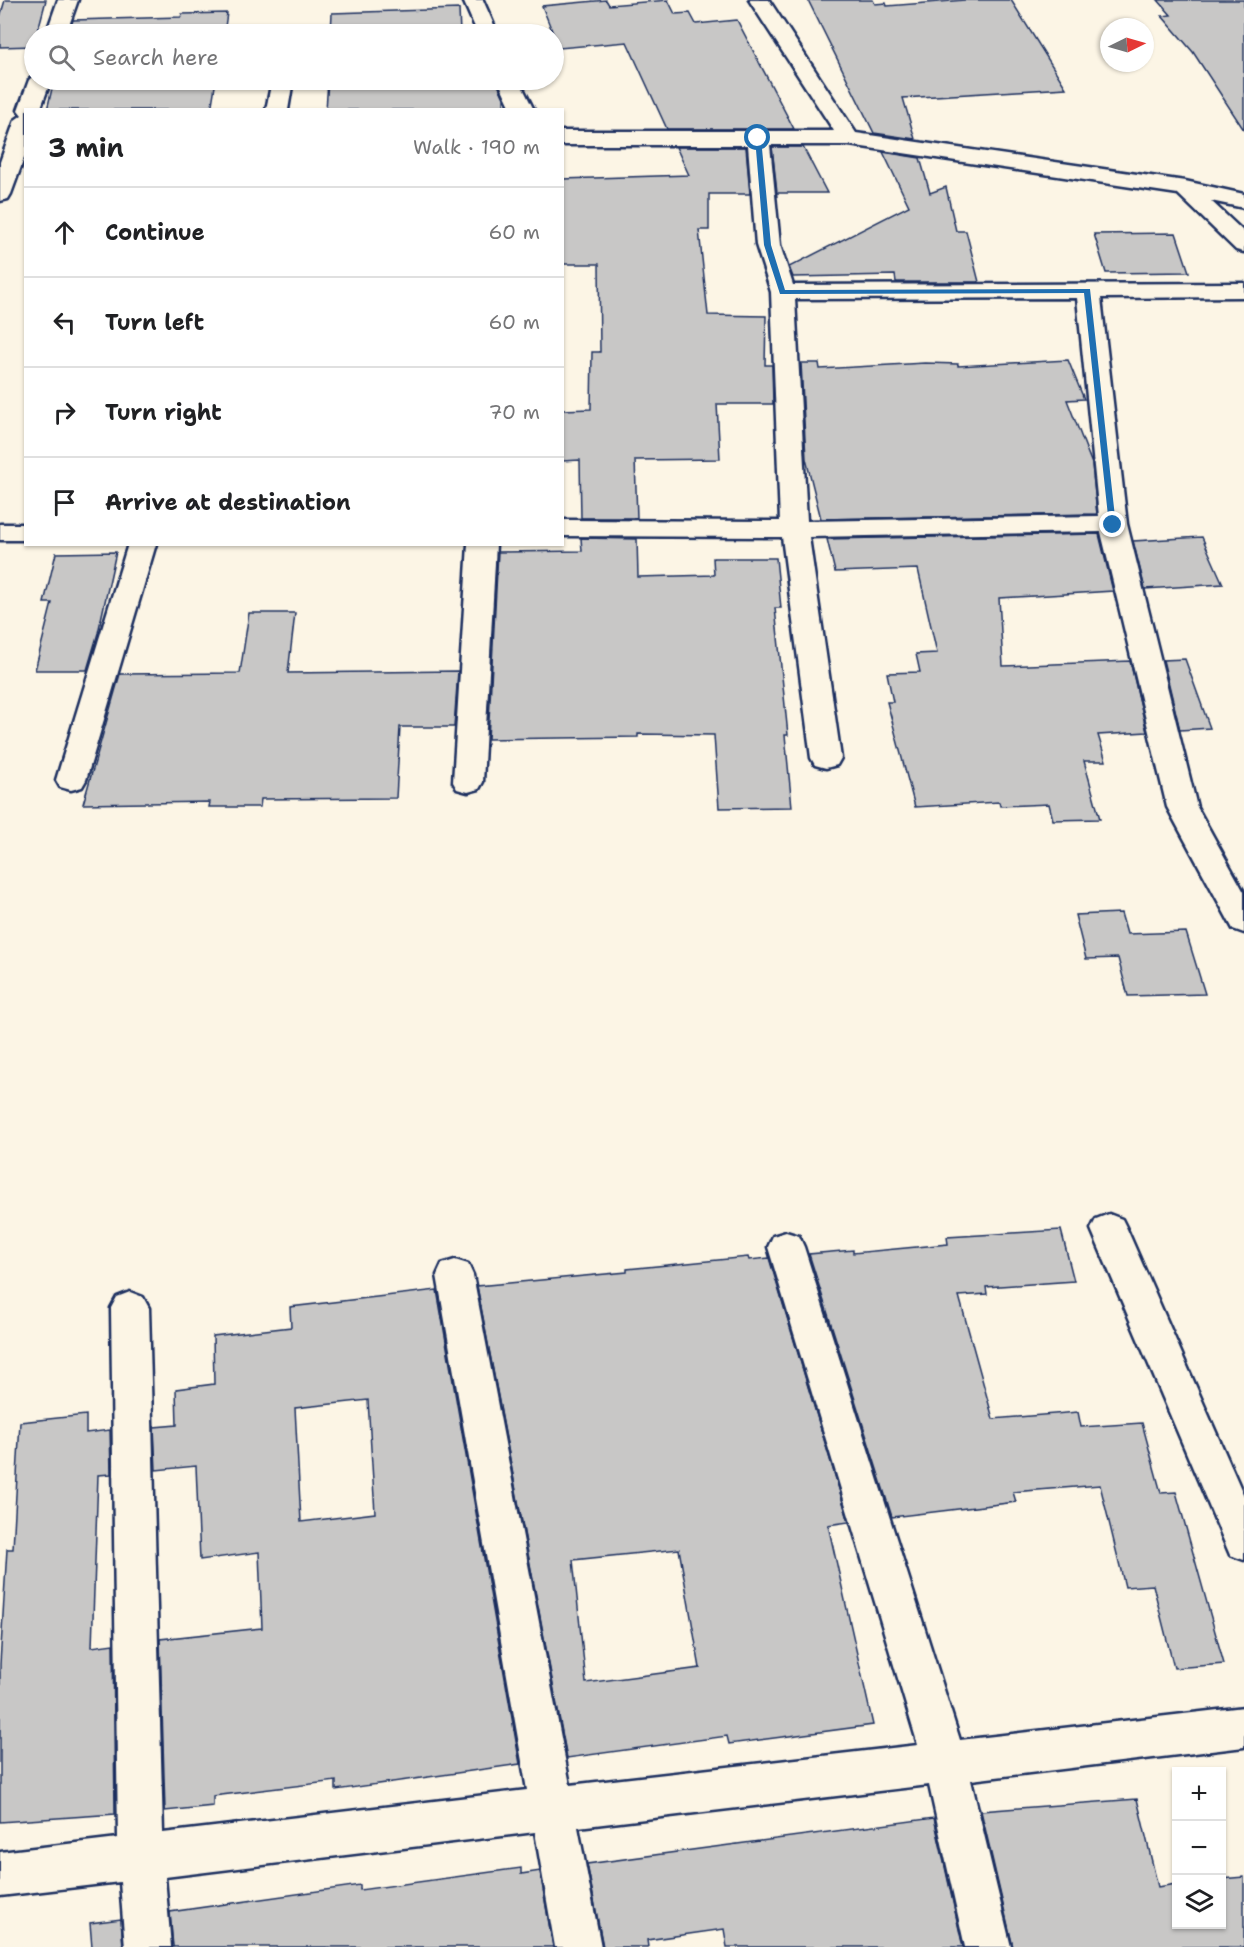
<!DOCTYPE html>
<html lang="en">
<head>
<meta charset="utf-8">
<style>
  body { margin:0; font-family:"Shantell Sans",sans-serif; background:#f2f2f2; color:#202124 }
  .controls { position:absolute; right:18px; bottom:18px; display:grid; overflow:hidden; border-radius:0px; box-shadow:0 2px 4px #0004 }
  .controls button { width:54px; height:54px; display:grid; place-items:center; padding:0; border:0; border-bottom:2px solid #e0e0e0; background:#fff; color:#202124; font:30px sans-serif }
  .compass { position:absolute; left:1100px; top:18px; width:54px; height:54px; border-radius:50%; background:#fff; box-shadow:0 2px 4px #0004; rotate:85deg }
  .stop { position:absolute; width:18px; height:18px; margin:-14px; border:4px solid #1f6fb2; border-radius:50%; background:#fff }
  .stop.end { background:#1f6fb2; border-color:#fff; box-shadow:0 2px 6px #0008 }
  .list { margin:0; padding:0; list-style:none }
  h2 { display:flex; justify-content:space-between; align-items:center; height:78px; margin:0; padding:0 24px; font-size:26px }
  h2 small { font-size:20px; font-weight:400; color:#757577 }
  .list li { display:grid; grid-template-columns:39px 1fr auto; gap:18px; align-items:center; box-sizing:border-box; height:90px; padding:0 24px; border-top:2px solid #e0e0e0 }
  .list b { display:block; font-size:22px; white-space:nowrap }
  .list em { font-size:20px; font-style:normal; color:#757577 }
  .icon { flex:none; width:33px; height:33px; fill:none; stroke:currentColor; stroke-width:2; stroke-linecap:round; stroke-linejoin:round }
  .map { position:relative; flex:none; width:1244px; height:1947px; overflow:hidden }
  .search { position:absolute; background:#fff; box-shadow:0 2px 4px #0004; left:24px; top:24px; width:540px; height:66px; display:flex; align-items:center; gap:15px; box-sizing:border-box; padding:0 21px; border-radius:33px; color:#757577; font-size:22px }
  .panel { position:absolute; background:#fff; box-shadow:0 2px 4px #0004; left:24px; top:108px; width:540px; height:438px; border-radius:0px }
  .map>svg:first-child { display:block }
</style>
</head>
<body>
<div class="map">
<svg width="1244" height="1947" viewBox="0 0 1244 1947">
  <rect width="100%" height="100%" fill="#fcf5e5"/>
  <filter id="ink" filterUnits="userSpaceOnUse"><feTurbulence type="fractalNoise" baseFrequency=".0167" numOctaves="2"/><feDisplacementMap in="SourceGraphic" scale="12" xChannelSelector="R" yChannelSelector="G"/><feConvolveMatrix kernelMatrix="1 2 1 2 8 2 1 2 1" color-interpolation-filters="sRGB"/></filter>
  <g filter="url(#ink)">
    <g fill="#c8c7c6" stroke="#1b2f5e" stroke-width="1.5" fill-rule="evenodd">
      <path d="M5,0H46L37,34H34V46L0,47V17Z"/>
      <path d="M606,0L609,5L668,0L675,14L690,13L696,24L737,20L794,129H667L627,42L559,48L542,6Z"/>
      <path d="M808,0H873L875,4L886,3L887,6L965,0H1011L1066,88L903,98L915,139L874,133Z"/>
      <path d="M1158,0H1244V130L1193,52L1162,16L1171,15Z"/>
      <path d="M459,9L460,34L475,33L476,34H331L332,13Z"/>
      <path d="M227,13L224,34H68L73,20L181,17L182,14Z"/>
      <path d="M54,80H216L211,110H47Z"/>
      <path d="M328,80H496L504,98V110H326Z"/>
      <path d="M676,147H746L750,194H709V230H699L708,315L766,316L765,365H772L773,404H717L720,459L635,460L637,518H581L580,460L562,461V410L591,409L592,352H600L599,264H562V179L689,175Z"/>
      <path d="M772,147H803L827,193H777Z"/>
      <path d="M883,152L920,158L930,193L946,187L956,231H966L979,282H896L895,275L793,277L789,267L909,206Z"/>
      <path d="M1176,233L1189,272L1106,273L1094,234Z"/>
      <path d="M1068,360L1084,399L1067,400L1092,464L1097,514L821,519L806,459L801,363H819L820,369L925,363L958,364V366Z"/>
      <path d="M1099,534L1113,591L999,598L1003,666L1130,661L1147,732L1098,735L1106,761H1084L1100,819L1053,820L1049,804L1000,806L999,802L915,807L887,702H893L887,673L920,672L916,654L937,653L918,569L835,572L827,539Z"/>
      <path d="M1202,537L1223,584L1145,589L1133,541Z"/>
      <path d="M581,538L637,539L638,577L714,575L713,558H776L781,608H775L788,735H785L792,807L719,808L714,735L638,734V737L488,739L498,552L582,551Z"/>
      <path d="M116,552L98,633L87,670H35L52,603H44L56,553Z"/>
      <path d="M249,613H295L288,673L458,671L454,727H400L396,798L261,799L260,807H209L210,802L83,804L120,674L240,673Z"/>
      <path d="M1185,659L1210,728L1180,730L1163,660Z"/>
      <path d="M1121,913L1127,934L1186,932L1205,994L1128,996L1118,958L1086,959L1075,915Z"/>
      <path d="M1061,1230L1074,1281L986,1287L987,1294L959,1296L993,1419L1078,1412L1081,1427L1142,1423L1161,1493L1176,1492L1224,1664L1174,1668L1153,1585L1125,1587L1100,1485L1013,1492L1016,1502L892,1517L809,1254L853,1250V1253L948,1244L947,1237Z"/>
      <path d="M748,1257L749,1260L769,1258L849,1522L828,1525L873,1725L729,1744L727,1736L567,1758L477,1286L627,1272V1269ZM679,1549L700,1668L586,1683L573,1560Z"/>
      <path d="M437,1290L520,1764L336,1790V1781L213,1796V1806L165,1811L160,1639L262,1628L259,1552L200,1560L196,1466L156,1470L154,1427L177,1425L176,1389L214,1384L213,1336L291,1327L290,1307ZM368,1400L375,1513L301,1522L295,1408Z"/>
      <path d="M86,1415V1433L110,1430L111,1474L98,1475L92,1647L113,1644L115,1814L0,1822V1664L7,1549H13L20,1422Z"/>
      <path d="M1137,1799L1158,1887L1176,1884V1924H1221V1879L1244,1877V1947H1013L981,1811Z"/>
      <path d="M934,1818L963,1947H727L724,1929L647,1940L648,1947H603L587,1864Z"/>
      <path d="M521,1868V1874L540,1871L553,1947H173L170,1912L360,1885V1890Z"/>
      <path d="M121,1919L123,1947H92L90,1923Z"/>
    </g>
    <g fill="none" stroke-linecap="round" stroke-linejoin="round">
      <defs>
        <g id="minor">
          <path d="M58,0H78L66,34H46Z"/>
          <path d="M463,0H483L498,34H478Z"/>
          <path d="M749,0H769L856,133L1185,181L1244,194V208L1211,201L1244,232V252L1236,250L1178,194L849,145H770L780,245L793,285L1244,283V297L1101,298L1127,524L1197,807L1244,892V933L1233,929L1167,807L1101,532L809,537L841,758L837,765L826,768L815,765L811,758L782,537L562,536V520L780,521L771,292L756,245L748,145H562V131H834ZM1077,298L1099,516L807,521L795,299Z"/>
          <path d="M290,27L297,29L300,34H280L283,29Z"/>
          <path d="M34,75V80H51L40,110H26V153L11,194L8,199L0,201V162L15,120L22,115L18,110L29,80Z"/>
          <path d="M272,80H293L288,110H266Z"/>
          <path d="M498,80H519L534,110H512Z"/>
          <rect x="0" y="524" width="26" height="16"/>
          <path d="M128,544H156L86,780L82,787L71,790L60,787L56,780Z"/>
          <path d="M468,544H496L483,782L479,789L468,792L457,789L453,782Z"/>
          <path d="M1109,1214L1122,1219L1127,1229L1244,1496V1560L1230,1555L1091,1229L1096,1219Z"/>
          <path d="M786,1232L799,1236L804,1247L960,1740L1244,1707V1747L971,1780L1011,1947H965L929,1785L578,1827L601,1947H555L535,1832L165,1877L171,1947H125L120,1882L0,1896V1852L118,1838L111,1308L117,1297L130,1292L143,1297L149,1308L163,1833L527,1790L437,1275L442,1264L455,1260L468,1264L473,1275L570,1785L918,1745L768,1247L773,1236Z"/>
        </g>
      </defs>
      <use href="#minor" stroke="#1b2f5e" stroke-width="5"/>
      <use href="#minor" fill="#fcf5e5" fill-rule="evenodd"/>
    </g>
  </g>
  <path fill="#1f6fb2" d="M758,136L761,138L771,245L785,290L1090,289L1116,526L1109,525L1084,293L780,294L764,245L755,138Z"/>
</svg>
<div class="controls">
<button>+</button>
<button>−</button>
<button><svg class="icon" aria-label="layers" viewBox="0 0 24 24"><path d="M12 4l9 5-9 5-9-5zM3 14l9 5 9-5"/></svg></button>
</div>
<svg class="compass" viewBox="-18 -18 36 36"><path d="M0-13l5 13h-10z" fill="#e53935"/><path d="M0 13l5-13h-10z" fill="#757577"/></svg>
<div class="stop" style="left:758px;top:138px"></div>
<div class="stop end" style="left:1113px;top:525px"></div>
<div class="search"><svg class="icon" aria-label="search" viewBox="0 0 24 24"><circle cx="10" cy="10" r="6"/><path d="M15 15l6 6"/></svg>Search here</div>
<section class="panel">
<h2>3 min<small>Walk · 190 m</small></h2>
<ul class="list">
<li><svg class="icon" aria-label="ahead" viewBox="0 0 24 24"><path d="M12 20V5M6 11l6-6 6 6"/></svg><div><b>Continue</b></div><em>60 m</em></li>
<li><svg class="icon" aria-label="left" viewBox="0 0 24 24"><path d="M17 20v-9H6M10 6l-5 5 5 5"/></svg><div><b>Turn left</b></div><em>60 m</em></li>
<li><svg class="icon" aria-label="right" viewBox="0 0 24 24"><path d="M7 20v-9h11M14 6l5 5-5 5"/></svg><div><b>Turn right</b></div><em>70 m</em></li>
<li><svg class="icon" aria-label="arrive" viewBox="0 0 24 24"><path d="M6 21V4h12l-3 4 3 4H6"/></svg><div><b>Arrive at destination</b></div></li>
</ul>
</section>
</div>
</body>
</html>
